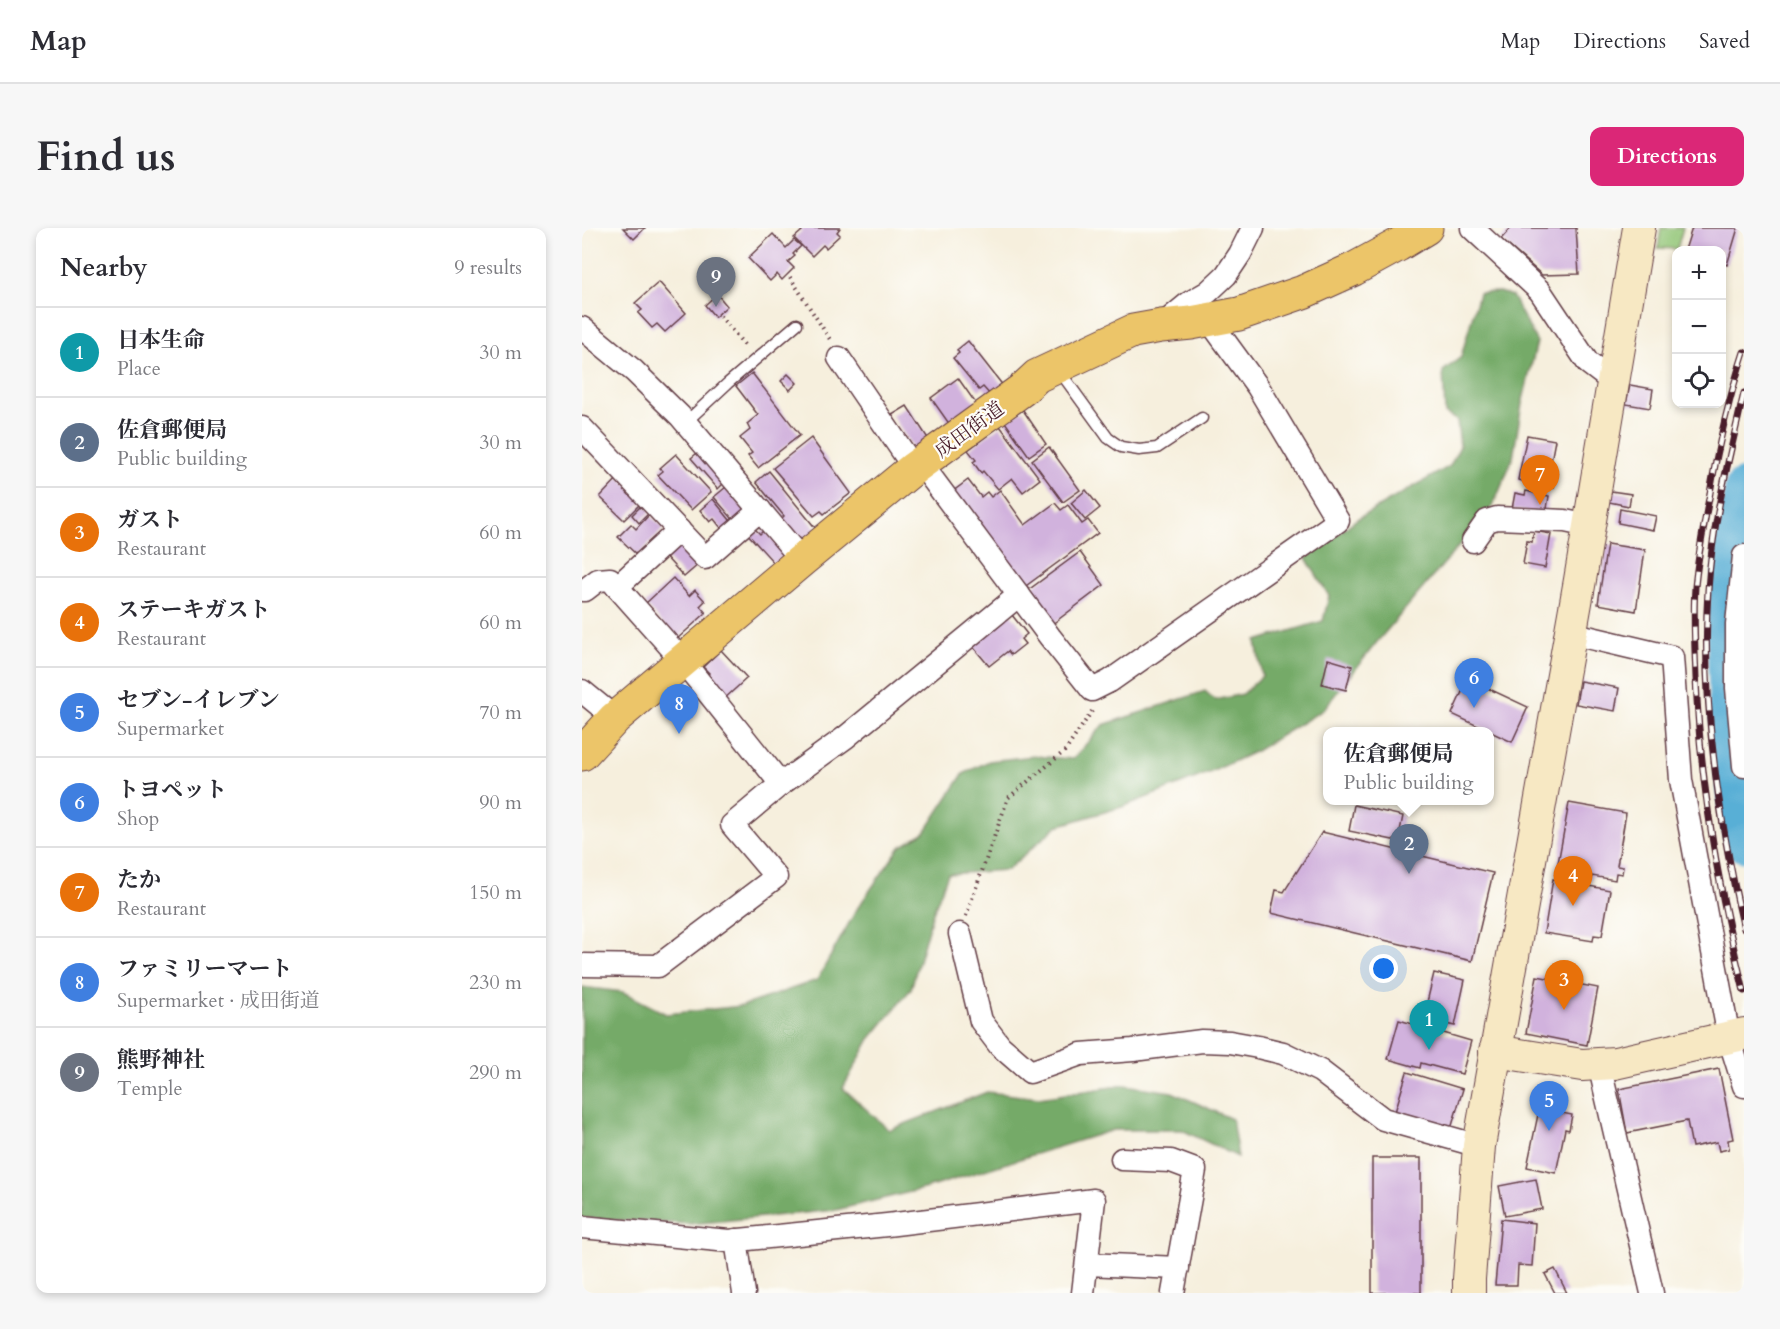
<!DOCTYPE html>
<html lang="en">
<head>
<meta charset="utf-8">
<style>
  body { margin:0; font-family:Cardo,"Noto Serif JP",serif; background:#f7f7f7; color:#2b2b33 }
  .controls { position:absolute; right:18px; top:18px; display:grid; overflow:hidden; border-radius:12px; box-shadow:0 3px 9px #0003 }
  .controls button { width:54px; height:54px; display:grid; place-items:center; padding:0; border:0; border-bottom:2px solid #e1e1e2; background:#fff; color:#2b2b33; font:30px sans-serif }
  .you { position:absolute; left:802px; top:741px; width:21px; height:21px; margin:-15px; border:4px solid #fff; border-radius:50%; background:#1a73e8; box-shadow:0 0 0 9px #1a73e833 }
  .badge { display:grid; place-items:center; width:39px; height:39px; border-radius:50%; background:#db2777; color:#fff; font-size:20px; font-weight:700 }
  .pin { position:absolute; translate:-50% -50px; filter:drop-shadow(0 2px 3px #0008) }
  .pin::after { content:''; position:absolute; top:32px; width:21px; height:18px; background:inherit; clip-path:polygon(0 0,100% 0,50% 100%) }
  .popup { position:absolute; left:741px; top:499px; width:171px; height:78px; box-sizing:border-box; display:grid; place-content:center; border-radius:12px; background:#fff; filter:drop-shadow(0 2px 4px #0005); font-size:20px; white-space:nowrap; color:#7c7c81 }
  .popup b { font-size:22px; color:#2b2b33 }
  .popup::after { content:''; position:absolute; left:50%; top:100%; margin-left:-12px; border:12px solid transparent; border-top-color:#fff }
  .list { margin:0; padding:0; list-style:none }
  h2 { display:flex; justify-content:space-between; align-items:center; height:78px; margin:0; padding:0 24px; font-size:26px }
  h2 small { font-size:20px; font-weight:400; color:#7c7c81 }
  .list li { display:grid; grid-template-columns:39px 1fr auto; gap:18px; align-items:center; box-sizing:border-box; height:90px; padding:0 24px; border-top:2px solid #e1e1e2 }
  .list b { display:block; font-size:22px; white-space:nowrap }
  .list p { margin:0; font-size:20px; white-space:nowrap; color:#7c7c81 }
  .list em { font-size:20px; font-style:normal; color:#7c7c81 }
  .icon { flex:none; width:33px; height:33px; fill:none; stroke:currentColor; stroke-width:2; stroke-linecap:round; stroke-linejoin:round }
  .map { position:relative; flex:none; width:1162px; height:1065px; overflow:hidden; border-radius:12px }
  header { display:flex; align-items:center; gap:36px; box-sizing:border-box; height:84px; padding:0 30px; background:#fff; border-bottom:2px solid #e1e1e2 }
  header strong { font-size:28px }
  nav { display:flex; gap:33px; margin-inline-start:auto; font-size:21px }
  .intro { display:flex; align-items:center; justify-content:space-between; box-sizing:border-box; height:144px; padding:0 36px }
  h1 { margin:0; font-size:42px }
  .button { padding:15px 27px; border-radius:12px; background:#db2777; color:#fff; font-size:21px; font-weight:700 }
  main { display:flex; gap:36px; padding:0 36px }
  aside { flex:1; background:#fff; border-radius:12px; box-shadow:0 3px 9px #0003 }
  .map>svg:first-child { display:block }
</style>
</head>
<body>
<header>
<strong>Map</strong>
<nav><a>Map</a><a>Directions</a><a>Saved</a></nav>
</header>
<div class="intro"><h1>Find us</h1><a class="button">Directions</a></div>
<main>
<aside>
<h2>Nearby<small>9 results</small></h2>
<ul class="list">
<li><span class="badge" style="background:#0f9aa8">1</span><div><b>日本生命</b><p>Place</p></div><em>30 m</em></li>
<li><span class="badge" style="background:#5c6f8a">2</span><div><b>佐倉郵便局</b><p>Public building</p></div><em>30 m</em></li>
<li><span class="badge" style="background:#e8710a">3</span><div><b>ガスト</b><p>Restaurant</p></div><em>60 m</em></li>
<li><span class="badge" style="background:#e8710a">4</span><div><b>ステーキガスト</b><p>Restaurant</p></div><em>60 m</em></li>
<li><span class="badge" style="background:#3f7fe0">5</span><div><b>セブン-イレブン</b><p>Supermarket</p></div><em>70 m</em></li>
<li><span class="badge" style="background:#3f7fe0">6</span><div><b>トヨペット</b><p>Shop</p></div><em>90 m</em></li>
<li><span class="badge" style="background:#e8710a">7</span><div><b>たか</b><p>Restaurant</p></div><em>150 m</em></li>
<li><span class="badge" style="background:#3f7fe0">8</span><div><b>ファミリーマート</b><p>Supermarket · 成田街道</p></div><em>230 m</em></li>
<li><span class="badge" style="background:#6b7280">9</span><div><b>熊野神社</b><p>Temple</p></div><em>290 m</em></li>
</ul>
</aside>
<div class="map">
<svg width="1162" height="1065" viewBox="0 0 1162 1065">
  <rect width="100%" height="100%" fill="#fdfcf7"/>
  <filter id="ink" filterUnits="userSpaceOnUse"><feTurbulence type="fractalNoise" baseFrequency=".0167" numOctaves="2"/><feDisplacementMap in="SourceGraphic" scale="12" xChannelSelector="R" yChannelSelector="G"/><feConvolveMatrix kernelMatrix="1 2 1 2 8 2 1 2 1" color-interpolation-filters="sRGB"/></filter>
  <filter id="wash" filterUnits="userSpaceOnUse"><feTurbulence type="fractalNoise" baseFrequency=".008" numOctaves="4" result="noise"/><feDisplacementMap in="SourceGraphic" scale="24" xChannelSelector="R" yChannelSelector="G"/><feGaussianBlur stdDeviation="1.35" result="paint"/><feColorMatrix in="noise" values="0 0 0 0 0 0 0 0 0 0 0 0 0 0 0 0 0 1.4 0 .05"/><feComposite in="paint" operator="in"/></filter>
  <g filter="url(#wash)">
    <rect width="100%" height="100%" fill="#f6efdd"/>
    <path fill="#91c576" stroke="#6e7250" stroke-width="1.5" d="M1079,0H1101L1095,21L1076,20Z"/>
    <path fill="#74aa67" stroke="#5f6449" stroke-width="1.5" d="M917,64L930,68L955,114L940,176L931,230L911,278L795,414L741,482L674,523L629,544L543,578L475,598L425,642L366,646L350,687L329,761L288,811L261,860L307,902L405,864L457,870L543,857L590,864L650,891L656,929L600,902H531L345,960L254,982L108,996L0,990V759L41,764L84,786L160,778L235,752L275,681L318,619L343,604L381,546L407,533L452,528L491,531L521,497L623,463L633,472L661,466L680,448L674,413L741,393L747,368L724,330L775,291L868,238L878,218L875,193L863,185L861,143L879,129L897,65Z"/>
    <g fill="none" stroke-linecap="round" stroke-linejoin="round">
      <path stroke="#59afd6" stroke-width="39" d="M1162,260L1151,321L1144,404L1147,503L1159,601L1162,615"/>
    </g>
    <g id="blocks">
      <g fill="#d1b2dd">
        <path d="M41,0H63L52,11Z"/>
        <path d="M217,0H258L255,4L258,7L244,20L241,17L230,28L212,10L220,3Z"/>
        <path d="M929,0H994L997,46L960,47L919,11Z"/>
        <path d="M1110,0H1156L1145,37L1140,35V22H1103Z"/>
        <path d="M191,6L204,20L212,12L219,18L211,26L213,28L206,34L212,40L200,52L195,46L188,53L166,30Z"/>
        <path d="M77,54L104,85L83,104L75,96L70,100L56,85L60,82L53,75Z"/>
        <path d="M135,66L145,78L133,89L123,77Z"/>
        <path d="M386,113L422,159L410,169L401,159L397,162L371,130L377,125L375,122Z"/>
        <path d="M170,145L218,207L176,240L166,228L170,225L158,210L168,202L165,196L176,187L154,158Z"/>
        <path d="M206,146L215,155L208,162L199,153Z"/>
        <path d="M376,150L395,177L368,197L349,170Z"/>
        <path d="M1048,157L1071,161L1068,180L1044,176Z"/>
        <path d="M325,178L347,212L332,222L310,187Z"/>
        <path d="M441,182L464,216L447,228L423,194Z"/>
        <path d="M418,198L458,251L441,264L430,250L416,261L401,243L399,245L391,234L394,232L386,222Z"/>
        <path d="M945,207L973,212L967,244L974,246L972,260L936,252Z"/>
        <path d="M229,210L269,265L242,286L239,283L232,288L191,240Z"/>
        <path d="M467,219L498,262L481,274L450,232Z"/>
        <path d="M119,222L145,252L136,261L109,230Z"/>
        <path d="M94,226L129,264L109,282L76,247L81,243L78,240Z"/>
        <path d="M187,243L235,302L219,316L197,293L202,288L174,254Z"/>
        <path d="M37,249L62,272L42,292L18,269Z"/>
        <path d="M386,252L399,269L405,264L409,269L418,262L443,297L473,275L479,282L486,277L500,296L506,292L516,305L441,360L370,264Z"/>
        <path d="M144,259L166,286L155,296L132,269Z"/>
        <path d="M504,262L518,280L503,292L489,275Z"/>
        <path d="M944,263L967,268L964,287L930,281L933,265L943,267Z"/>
        <path d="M1029,263L1049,266L1047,278L1027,274Z"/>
        <path d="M131,271L152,297L143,305L132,291L128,294L118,282Z"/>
        <path d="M61,276L69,283L57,295L50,287Z"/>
        <path d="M1038,281L1074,288L1071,302L1036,295Z"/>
        <path d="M67,287L82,300L56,328L36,309L49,296L54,301Z"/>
        <path d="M169,297L178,306L182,302L205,325L193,336L163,303Z"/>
        <path d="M952,303L969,306L963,340L941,336L945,313L950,314Z"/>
        <path d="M97,314L117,336L102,349L82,327Z"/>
        <path d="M1025,316L1063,322L1054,383L1016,376Z"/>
        <path d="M498,324L522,357L469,397L445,363Z"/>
        <path d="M91,350L107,368L113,362L123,373L118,378L124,385L95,411L63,376Z"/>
        <path d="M426,382L445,406L439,411L443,416L429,427L426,423L407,438L387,414Z"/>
        <path d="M139,422L165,450L141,472L122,450L127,445L121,439Z"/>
        <path d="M746,431L770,438L764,462L740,456Z"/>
        <path d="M886,451L946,479L930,514L870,486Z"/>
        <path d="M998,453L1037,460L1033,483L994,476Z"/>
        <path d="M987,575L1044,585L1035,638L1041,639L1040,646L1034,645L1033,652L1010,648L1009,652L974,646Z"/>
        <path d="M772,577L821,588L816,613L767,603Z"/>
        <path d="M740,604L911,645L890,733L689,685L694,662L702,664Z"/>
        <path d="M971,651L1028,662L1020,708L1012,707L1011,713L962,705Z"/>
        <path d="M852,745L883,752L873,798L841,791Z"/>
        <path d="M955,748L1016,760L1005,817L944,805Z"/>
        <path d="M817,792L889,813L880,846L839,835L838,840L806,831Z"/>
        <path d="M1137,841L1151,911L1146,912L1147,921L1137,923L1135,914L1110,919L1105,893L1045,905L1037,861Z"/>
        <path d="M825,844L881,861L869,901L813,884Z"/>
        <path d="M958,877L966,878L965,882L990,887L987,902L983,901L974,945L945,939Z"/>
        <rect x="790" y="930" width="49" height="135"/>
        <path d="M954,951L960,981L923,988L917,958Z"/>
        <path d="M919,991L953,995L950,1038L936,1037L935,1057H913Z"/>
        <path d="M973,1041L985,1065H973L963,1046Z"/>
      </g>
    </g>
  </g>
  <g filter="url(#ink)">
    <use href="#blocks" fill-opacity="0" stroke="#643e46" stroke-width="1.5"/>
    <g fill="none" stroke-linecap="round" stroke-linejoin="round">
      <defs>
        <g id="lane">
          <path d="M476,141L526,210L539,219L557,222L575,220L620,190"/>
          <path d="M104,194L146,155L215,96"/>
        </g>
        <g id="street">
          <path d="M890,0L958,63L1006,135L1031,154"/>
          <path d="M579,98L607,75L626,64L644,47L658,26L671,0"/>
          <path d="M0,100L52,143L98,188L220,332"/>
          <path d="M257,130L332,240"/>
          <path d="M0,200L123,330L178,282"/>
          <path d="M340,235L346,245L468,409L510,462L528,453L756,293L676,159L627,92"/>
          <path d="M891,313L905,293L915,290L983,293L1007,298"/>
          <path d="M1162,328L1155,396V460L1162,538"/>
          <path d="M35,359L97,302"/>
          <path d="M0,362H3L16,352L28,351L100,432L199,556L264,509L437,367"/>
          <path d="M988,405L1090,429L1099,552L1147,810L1162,858"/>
          <path d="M0,463L33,490"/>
          <path d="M378,706L399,793L418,818L448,844L499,826L551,822L620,813L648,814L676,819L701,825L738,843L801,891L897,918"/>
          <path d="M0,737L76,738L194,649L150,597L199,556"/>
          <path d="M1017,836L1070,1065"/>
          <path d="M540,931L589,933L613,942L591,1065"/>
          <path d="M0,999L147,1013L305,997L512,972L501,1065"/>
          <path d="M154,1012L162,1065"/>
          <path d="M505,1036L596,1040"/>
        </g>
        <g id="secondary">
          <path d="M913,823L1000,837L1033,835L1162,806"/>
          <path d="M887,1065V1051L897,918L998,352L1057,0"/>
        </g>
        <path id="highway" d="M0,526L33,490L220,332L332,240L441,161L455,148L551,103L579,98L609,95L657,86L721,64L772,41L816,17L844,0"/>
      </defs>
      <use href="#lane" stroke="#643e46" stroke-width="13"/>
      <use href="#street" stroke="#643e46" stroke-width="25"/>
      <use href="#secondary" stroke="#643e46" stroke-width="34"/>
      <use href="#highway" stroke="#643e46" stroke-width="35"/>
      <g stroke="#643e46" stroke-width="4" stroke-dasharray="1.5 4.5" stroke-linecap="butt">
        <path d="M208,49L249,113"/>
        <path d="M138,88L164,119"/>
        <path d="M384,688L426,570L484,522L510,483"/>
      </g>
      <use href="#lane" stroke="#fff" stroke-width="10"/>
      <use href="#street" stroke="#fff" stroke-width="22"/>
      <use href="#secondary" stroke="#f7e8c3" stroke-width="32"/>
      <use href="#highway" stroke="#ecc569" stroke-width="33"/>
      <defs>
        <g id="rail">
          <path d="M1162,124C1147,170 1136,218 1128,265C1122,296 1116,327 1113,359C1111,389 1113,420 1114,450C1118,555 1136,660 1162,763"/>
          <path d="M1162,165C1147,230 1130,296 1126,362C1119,472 1137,594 1162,701"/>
        </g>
      </defs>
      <use href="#rail" stroke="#4a1f2b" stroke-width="7"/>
      <use href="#rail" stroke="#fdfcf7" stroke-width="4.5" stroke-dasharray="14" stroke-linecap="butt"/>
    </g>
  </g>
  <g text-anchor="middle" stroke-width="4.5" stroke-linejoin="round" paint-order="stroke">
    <g font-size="20" fill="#4a1f2b" stroke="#fdfcf7">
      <text transform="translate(387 201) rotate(-36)" y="7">成田街道</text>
    </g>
  </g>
</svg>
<div class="controls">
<button>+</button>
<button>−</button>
<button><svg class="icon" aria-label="locate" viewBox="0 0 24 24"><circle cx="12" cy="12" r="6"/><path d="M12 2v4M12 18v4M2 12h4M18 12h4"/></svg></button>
</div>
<div class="you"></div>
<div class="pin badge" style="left:847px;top:822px;background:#0f9aa8">1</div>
<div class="pin badge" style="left:827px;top:646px;background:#5c6f8a">2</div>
<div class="popup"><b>佐倉郵便局</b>Public building</div>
<div class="pin badge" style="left:982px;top:782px;background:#e8710a">3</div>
<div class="pin badge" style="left:991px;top:678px;background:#e8710a">4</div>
<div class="pin badge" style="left:967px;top:903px;background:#3f7fe0">5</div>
<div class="pin badge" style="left:892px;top:480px;background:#3f7fe0">6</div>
<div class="pin badge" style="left:958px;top:277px;background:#e8710a">7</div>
<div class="pin badge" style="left:97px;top:506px;background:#3f7fe0">8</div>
<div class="pin badge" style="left:134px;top:79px;background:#6b7280">9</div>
</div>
</main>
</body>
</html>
